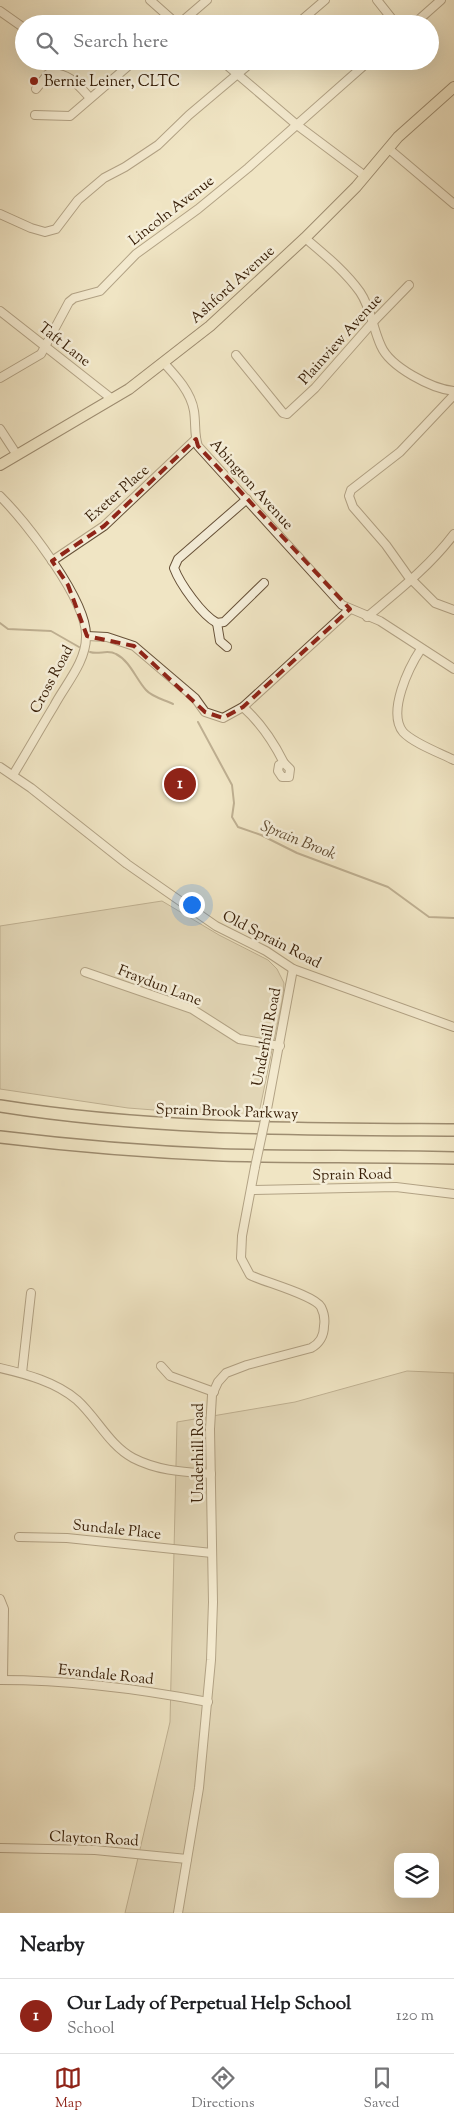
<!DOCTYPE html>
<html lang="en">
<head>
<meta charset="utf-8">
<style>
  body { margin:0; font-family:"Sorts Mill Goudy",serif; background:#f6f6f6; color:#202124 }
  .controls { position:absolute; right:15px; bottom:15px; display:grid; overflow:hidden; border-radius:10px; box-shadow:0 5px 20px #0002 }
  .controls button { width:45px; height:45px; display:grid; place-items:center; padding:0; border:0; border-bottom:1px solid #e0e0e0; background:#fff; color:#202124; font:25px sans-serif }
  .you { position:absolute; left:191px; top:904px; width:18px; height:18px; margin:-12px; border:4px solid #fff; border-radius:50%; background:#1a73e8; box-shadow:0 0 0 8px #1a73e833 }
  .badge { display:grid; place-items:center; width:32px; height:32px; border-radius:50%; background:#8f2418; color:#fff; font-size:16px; font-weight:700 }
  .pin { position:absolute; translate:-50% -50%; border:2px solid #fff; box-shadow:0 1px 5px #0006 }
  .list { margin:0; padding:0; list-style:none }
  h2 { display:flex; justify-content:space-between; align-items:center; height:65px; margin:0; padding:0 20px; font-size:21px }
  h2 small { font-size:16px; font-weight:400; color:#757577 }
  .list li { display:grid; grid-template-columns:32px 1fr auto; gap:15px; align-items:center; box-sizing:border-box; height:75px; padding:0 20px; border-top:1px solid #e0e0e0 }
  .list b { display:block; font-size:19px; white-space:nowrap }
  .list p { margin:0; font-size:16px; white-space:nowrap; color:#757577 }
  .list em { font-size:16px; font-style:normal; color:#757577 }
  .icon { flex:none; width:28px; height:28px; fill:none; stroke:currentColor; stroke-width:2; stroke-linecap:round; stroke-linejoin:round }
  .map { position:relative; flex:none; width:454px; height:1913px; overflow:hidden }
  .search { position:absolute; background:#fff; box-shadow:0 5px 20px #0002; left:15px; right:15px; top:15px; height:55px; display:flex; align-items:center; gap:12px; box-sizing:border-box; padding:0 18px; border-radius:28px; color:#757577; font-size:19px }
  .sheet { height:140px; background:#fff }
  nav { display:flex; justify-content:space-around; align-items:center; box-sizing:border-box; height:70px; border-top:1px solid #e0e0e0; background:#fff; font-size:14px; color:#757577 }
  nav a { display:grid; justify-items:center; gap:2px }
  nav .on { color:#8f2418 }
  .map>svg:first-child { display:block }
</style>
</head>
<body>
<div class="map">
<svg width="454" height="1913" viewBox="0 0 454 1913">
  <rect width="100%" height="100%" fill="#f0e5c4"/>
  <filter id="stains"><feTurbulence type="fractalNoise" baseFrequency=".004" numOctaves="4"/><feColorMatrix values="0 0 0 0 .2 0 0 0 0 .09 0 0 0 0 .02 0 0 0 .5 -.17"/></filter>
  <radialGradient id="worn" r=".72"><stop offset=".6" stop-color="#630" stop-opacity="0"/><stop offset="1" stop-color="#630" stop-opacity=".3"/></radialGradient>
  <g fill="#d1c4a4" stroke="#857256" fill-rule="evenodd">
    <path d="M162,901L219,935L268,960L277,969L284,983L283,997L258,1118L128,1108L0,1089V926Z"/>
    <path d="M407,1371L454,1373V1913H125L170,1722L177,1422L295,1402ZM398,1857H435V1894H398Z"/>
  </g>
  <g fill="none" stroke-linecap="round" stroke-linejoin="round">
    <g stroke="#826e53" stroke-width="2">
      <path d="M0,623L8,629L51,631L79,647"/>
      <path d="M90,652C99,655 108,649 116,654C130,661 136,679 146,690C152,697 165,700 173,704"/>
      <path d="M198,722L232,785L234,803L232,817L238,827L261,835L297,853L388,887L429,917L454,918"/>
    </g>
    <defs>
      <g id="minor">
        <path d="M150,0L177,24"/>
        <path d="M377,0L396,24"/>
        <path d="M0,11L24,28"/>
        <path d="M179,24L207,0"/>
        <path d="M297,24L325,0"/>
        <path d="M414,24L441,0"/>
        <path d="M222,61L297,125L365,176"/>
        <path d="M36,89L48,74C67,70 79,86 90,98"/>
        <path d="M35,115L70,116L134,61"/>
        <path d="M389,149L454,204"/>
        <path d="M0,214L31,228L45,232L56,229L78,200L104,178L125,167L158,145L189,115L253,61"/>
        <path d="M305,238C325,255 345,271 360,292C371,308 373,329 381,346C390,367 432,389 454,391"/>
        <path d="M0,311L112,399"/>
        <path d="M236,355L283,413L287,414L315,388L373,322L409,285"/>
        <path d="M163,362C176,376 191,392 194,411C196,424 194,435 198,446L342,605L380,621L454,669"/>
        <path d="M0,378L41,354L69,302L74,298L100,291L136,254L198,209L248,168L369,61"/>
        <path d="M454,395L400,452L351,490L349,496L353,507L386,545L408,576L435,603L454,610"/>
        <path d="M0,429L17,455"/>
        <path d="M0,496C26,522 88,601 86,637C86,662 65,685 54,706C40,729 27,752 13,775"/>
        <path d="M52,561L104,526L196,439"/>
        <path d="M367,617C398,591 430,566 454,534"/>
        <path d="M217,623C202,615 180,584 174,568L178,559L247,499"/>
        <path d="M217,623L224,622L264,583"/>
        <path d="M217,623L220,641L227,647"/>
        <path d="M87,636L107,637L134,646L195,698L205,712L223,718L243,707L350,609"/>
        <path d="M421,649C409,667 387,712 403,732C413,743 440,753 454,760"/>
        <path d="M243,707C261,723 273,741 284,763"/>
        <path d="M284,763L290,769L289,777H282L278,771L279,765Z"/>
        <path d="M0,767L31,788L127,864L216,926L266,951L293,969L454,1027"/>
        <path d="M85,972L192,1009L239,1039L280,1046"/>
        <path d="M265,1120L293,969"/>
        <path d="M251,1190L396,1187L454,1194"/>
        <path d="M161,1366L170,1376L214,1392"/>
        <path d="M0,1368C26,1374 56,1382 77,1400C97,1418 109,1445 133,1458C158,1471 184,1472 211,1474"/>
        <path d="M22,1373L31,1293"/>
        <path d="M19,1537L67,1538L212,1553"/>
        <path d="M0,1599L4,1609L3,1680"/>
        <path d="M0,1680C69,1680 140,1689 208,1702"/>
        <path d="M0,1848L95,1850L187,1859"/>
        <path d="M178,1913L199,1788L211,1660L213,1602L210,1429L212,1395L218,1382L226,1373L247,1365L311,1348C319,1344 324,1336 324,1326C325,1320 324,1313 321,1307C314,1295 264,1282 250,1275L241,1258L242,1236L255,1167"/>
      </g>
      <path id="major" d="M0,465L129,389L210,326L305,238L356,187L398,137L454,87"/>
      <g id="highway">
        <path d="M0,1106C151,1130 302,1129 454,1130"/>
        <path d="M0,1137C74,1146 148,1152 223,1155C300,1157 377,1156 454,1158"/>
      </g>
    </defs>
    <use href="#minor" stroke="#675138" stroke-width="10"/>
    <use href="#major" stroke="#392009" stroke-width="12"/>
    <use href="#highway" stroke="#392009" stroke-width="14"/>
    <use href="#minor" stroke="#f5eed9" stroke-width="8"/>
    <use href="#major" stroke="#f0e5c4" stroke-width="10"/>
    <use href="#highway" stroke="#f0e5c4" stroke-width="11"/>
    <defs>
      <path id="minor-bridge" d="M255,1167L265,1120"/>
    </defs>
    <use href="#minor-bridge" stroke="#675138" stroke-width="10" stroke-linecap="butt"/>
    <use href="#minor-bridge" stroke="#f5eed9" stroke-width="8"/>
  </g>
  <path d="M0 0H454V1913H0ZM196,439L198,446L350,609L243,707L223,718L205,712L134,646L87,636L68,585L52,561L104,526Z" fill="#f0e5c4" fill-opacity=".55" fill-rule="evenodd"/>
  <path fill="none" stroke="#8f2418" stroke-width="4" stroke-dasharray="10 6" stroke-linejoin="round" d="M196,439L198,446L350,609L243,707L223,718L205,712L134,646L87,636L68,585L52,561L104,526Z"/>
  <circle fill="#8f2418" stroke="#f5eed9" stroke-width="2" cx="34" cy="81" r="5"/>
  <g text-anchor="middle" stroke-width="5" stroke-linejoin="round" paint-order="stroke">
    <g font-size="15" fill="#392009" stroke="#f5eed9" text-anchor="start">
      <text x="44" y="86">Bernie Leiner, CLTC</text>
    </g>
    <g font-size="15" fill="#392009" stroke="#f5eed9">
      <text transform="translate(171 210) rotate(-38)" y="5">Lincoln Avenue</text>
      <text transform="translate(232 284) rotate(-42)" y="5">Ashford Avenue</text>
      <text transform="translate(340 339) rotate(-48)" y="5">Plainview Avenue</text>
      <text transform="translate(65 344) rotate(38)" y="5">Taft Lane</text>
      <text transform="translate(252 484) rotate(48)" y="5">Abington Avenue</text>
      <text transform="translate(117 493) rotate(-41)" y="5">Exeter Place</text>
      <text transform="translate(51 679) rotate(-62)" y="5">Cross Road</text>
      <text transform="translate(272 939) rotate(27)" y="5">Old Sprain Road</text>
      <text transform="translate(160 985) rotate(21)" y="5">Fraydun Lane</text>
      <text transform="translate(266 1037) rotate(-79)" y="5">Underhill Road</text>
      <text transform="translate(227 1111) rotate(2)" y="5">Sprain Brook Parkway</text>
      <text transform="translate(352 1174) rotate(-1)" y="5">Sprain Road</text>
      <text transform="translate(198 1453) rotate(-90)" y="5">Underhill Road</text>
      <text transform="translate(117 1529) rotate(6)" y="5">Sundale Place</text>
      <text transform="translate(106 1674) rotate(6)" y="5">Evandale Road</text>
      <text transform="translate(94 1838) rotate(3)" y="5">Clayton Road</text>
    </g>
    <g font-size="16" font-style="italic" fill="#634e34" stroke="#f5eed9">
      <text transform="translate(299 839) rotate(22)" y="6">Sprain Brook</text>
    </g>
  </g>
  <rect width="100%" height="100%" filter="url(#stains)"/>
  <rect width="100%" height="100%" fill="url(#worn)"/>
</svg>
<div class="controls">
<button><svg class="icon" aria-label="layers" viewBox="0 0 24 24"><path d="M12 4l9 5-9 5-9-5zM3 14l9 5 9-5"/></svg></button>
</div>
<div class="you"></div>
<div class="pin badge" style="left:180px;top:784px">1</div>
<div class="search"><svg class="icon" aria-label="search" viewBox="0 0 24 24"><circle cx="10" cy="10" r="6"/><path d="M15 15l6 6"/></svg>Search here</div>
</div>
<section class="sheet">
<h2>Nearby<small></small></h2>
<ul class="list">
<li><span class="badge">1</span><div><b>Our Lady of Perpetual Help School</b><p>School</p></div><em>120 m</em></li>
</ul>
</section>
<nav>
<a class="on"><svg class="icon" aria-label="map" viewBox="0 0 24 24"><path d="M3 6l6-2 6 2 6-2v14l-6 2-6-2-6 2zM9 4v14M15 6v14"/></svg>Map</a>
<a><svg class="icon" aria-label="directions" viewBox="0 0 24 24"><path d="M12 3l9 9-9 9-9-9zM9 14v-3h6M13 9l2 2-2 2"/></svg>Directions</a>
<a><svg class="icon" aria-label="saved" viewBox="0 0 24 24"><path d="M7 4h10v16l-5-4-5 4z"/></svg>Saved</a>
</nav>
</body>
</html>
